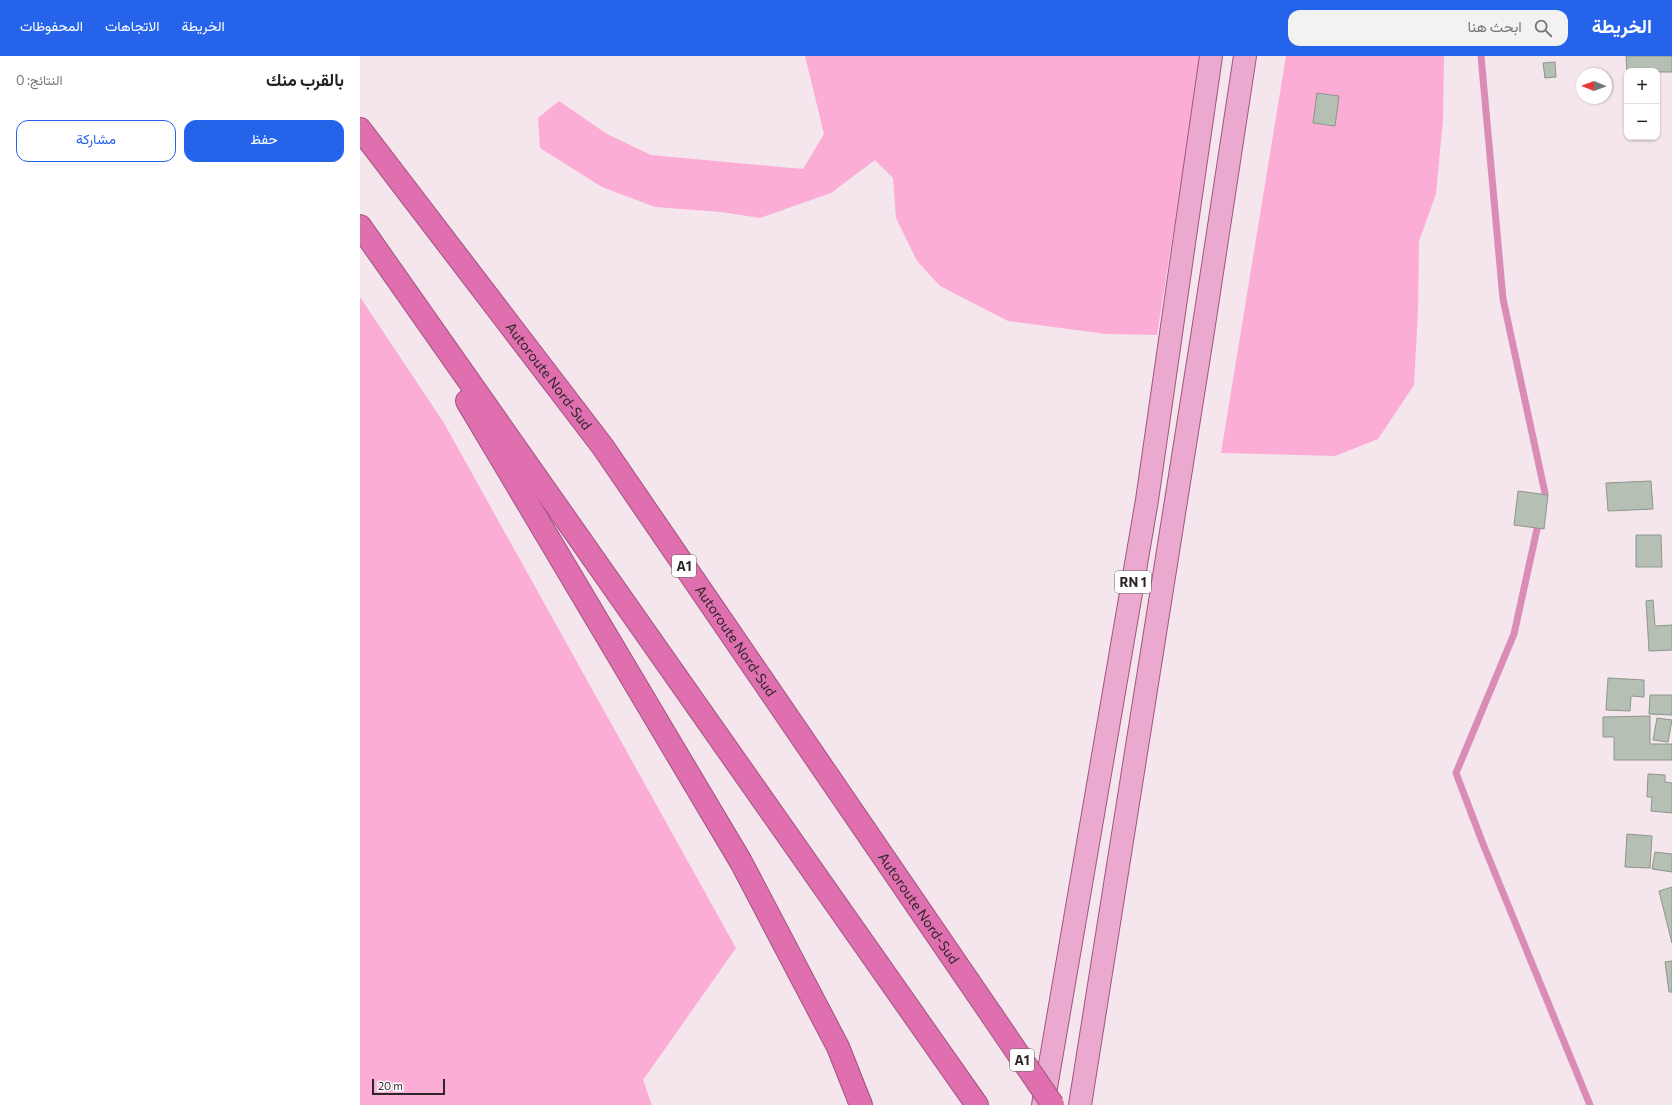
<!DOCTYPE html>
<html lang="ar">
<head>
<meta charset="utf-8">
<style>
  body { margin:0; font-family:Commissioner,Vazirmatn,sans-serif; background:#f2f2f2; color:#222; direction:rtl }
  .controls { position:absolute; right:12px; top:12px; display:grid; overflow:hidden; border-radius:8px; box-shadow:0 1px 3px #0004 }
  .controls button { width:36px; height:36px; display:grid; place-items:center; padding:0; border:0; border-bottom:1px solid #e0e0e0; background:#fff; color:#222; font:20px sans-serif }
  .compass { position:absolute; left:1216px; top:12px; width:36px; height:36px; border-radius:50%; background:#fff; box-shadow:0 1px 3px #0004; rotate:271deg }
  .scale { position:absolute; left:12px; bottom:10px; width:73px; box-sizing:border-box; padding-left:4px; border:2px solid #2c2629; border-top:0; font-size:11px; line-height:14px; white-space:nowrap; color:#2c2629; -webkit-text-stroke:3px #fff; paint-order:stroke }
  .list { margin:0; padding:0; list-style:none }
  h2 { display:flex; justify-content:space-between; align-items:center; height:52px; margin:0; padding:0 16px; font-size:17px }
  h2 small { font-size:13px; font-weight:400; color:#767676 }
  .actions { display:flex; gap:8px; padding:12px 16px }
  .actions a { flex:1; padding:9px 0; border:1px solid #2563eb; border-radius:12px; text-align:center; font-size:14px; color:#2563eb }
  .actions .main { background:#2563eb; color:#fff }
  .icon { flex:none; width:22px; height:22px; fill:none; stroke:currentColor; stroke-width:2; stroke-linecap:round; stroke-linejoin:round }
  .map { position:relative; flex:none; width:1312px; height:1049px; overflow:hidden; direction:ltr }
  header { display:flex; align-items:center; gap:24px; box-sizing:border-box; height:56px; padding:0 20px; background:#2563eb; color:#fff }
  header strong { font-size:19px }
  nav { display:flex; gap:22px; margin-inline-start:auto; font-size:14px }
  .search { width:280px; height:36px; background:#f2f2f2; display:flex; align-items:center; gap:10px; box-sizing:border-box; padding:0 14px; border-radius:12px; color:#767676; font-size:15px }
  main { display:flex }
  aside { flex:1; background:#fff }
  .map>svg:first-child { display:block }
</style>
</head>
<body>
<header>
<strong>الخريطة</strong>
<div class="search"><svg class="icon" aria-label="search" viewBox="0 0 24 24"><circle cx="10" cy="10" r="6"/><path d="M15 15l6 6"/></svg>ابحث هنا</div>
<nav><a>الخريطة</a><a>الاتجاهات</a><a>المحفوظات</a></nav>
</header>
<main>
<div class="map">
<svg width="1312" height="1049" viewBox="0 0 1312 1049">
  <rect width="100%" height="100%" fill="#f5e5ec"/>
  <g fill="#fbadd6">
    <path d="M445,0H841L797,279L746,278L648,265L580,230L557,205L536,162L533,122L515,104L471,137L400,162L361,156L295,151L242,131L180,92L178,62L199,45L247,78L291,99L443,113L464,78Z"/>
    <path d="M926,0H1084L1083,64L1076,138L1059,185L1058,255L1054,329L1018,383L975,400L861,397Z"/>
    <path d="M0,241L84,367L376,892L283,1024L292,1049H0Z"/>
  </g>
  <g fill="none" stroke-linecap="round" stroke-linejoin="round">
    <g stroke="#d98cb5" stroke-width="7">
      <path d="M1121,0L1143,243L1185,437L1182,448"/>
      <path d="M1179,464L1154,578L1096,717L1123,788L1230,1049"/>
    </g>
  </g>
  <g fill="#b5bfb3" stroke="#8d968b">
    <path d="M1266,0H1312V16H1267Z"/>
    <path d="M1195,6L1196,21L1185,22L1183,7Z"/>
    <path d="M957,37L979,40L975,70L953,67Z"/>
    <path d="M1291,425L1293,453L1248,455L1246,427Z"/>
    <path d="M1158,435L1188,439L1184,473L1154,469Z"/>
    <path d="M1276,479H1301L1302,511H1276Z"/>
    <path d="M1293,544L1295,570L1312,569V594L1289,595L1286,545Z"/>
    <path d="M1248,622L1284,624V641L1271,640L1270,655L1246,654Z"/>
    <path d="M1290,639H1312V659L1289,658Z"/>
    <path d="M1290,660V688H1312V704H1254V681H1243V661Z"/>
    <path d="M1297,662L1312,664L1308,686L1293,684Z"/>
    <path d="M1288,718L1305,719V726L1312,727V757L1291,755L1292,741H1287Z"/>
    <path d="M1267,778L1292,780L1290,812L1265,811Z"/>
    <path d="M1295,796L1312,798V816L1292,813Z"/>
    <path d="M1312,831V887L1299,835Z"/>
    <path d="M1312,905V936H1309L1305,906Z"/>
  </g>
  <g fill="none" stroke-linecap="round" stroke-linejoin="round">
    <defs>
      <g id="primary">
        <path d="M683,1049L787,444L851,0"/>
        <path d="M720,1049L843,275L885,0"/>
      </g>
      <g id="motorway">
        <path id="s1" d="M0,73L243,391L631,958"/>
        <path d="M0,170L617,1049"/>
        <path d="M107,345L381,806L478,991L501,1049"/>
      </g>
    </defs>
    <use href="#primary" stroke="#a05580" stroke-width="24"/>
    <use href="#motorway" stroke="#a05580" stroke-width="24"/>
    <use href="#primary" stroke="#eca9cf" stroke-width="22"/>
    <use href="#motorway" stroke="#df6faf" stroke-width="22"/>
    <defs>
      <path id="motorway-bridge" d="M631,958L693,1049"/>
    </defs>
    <use href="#motorway-bridge" stroke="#a05580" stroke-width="24" stroke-linecap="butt"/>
    <use href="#motorway-bridge" stroke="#df6faf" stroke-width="22"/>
  </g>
  <g text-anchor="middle" stroke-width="4" stroke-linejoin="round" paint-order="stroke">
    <g fill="#fff" stroke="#6b6769" stroke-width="1">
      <rect x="312" y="499" width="24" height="22" rx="3"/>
      <rect x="755" y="515" width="36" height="22" rx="3"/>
      <rect x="650" y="993" width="24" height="22" rx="3"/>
    </g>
    <g font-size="13" font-weight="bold" fill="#2c2629">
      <text x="324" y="515">A1</text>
      <text x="773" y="531">RN 1</text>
      <text x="662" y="1009">A1</text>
    </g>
    <g font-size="14" fill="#2c2629" stroke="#fff">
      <text dy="5" stroke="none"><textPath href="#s1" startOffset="311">Autoroute Nord-Sud</textPath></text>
      <text dy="5" stroke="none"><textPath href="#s1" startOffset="635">Autoroute Nord-Sud</textPath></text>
      <text dy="5" stroke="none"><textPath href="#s1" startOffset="959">Autoroute Nord-Sud</textPath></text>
    </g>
  </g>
</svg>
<div class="controls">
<button>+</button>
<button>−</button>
</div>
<svg class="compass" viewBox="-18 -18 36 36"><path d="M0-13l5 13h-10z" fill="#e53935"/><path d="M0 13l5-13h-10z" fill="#767676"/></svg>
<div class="scale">20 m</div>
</div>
<aside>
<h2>بالقرب منك<small>النتائج: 0</small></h2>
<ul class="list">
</ul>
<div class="actions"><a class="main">حفظ</a><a>مشاركة</a></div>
</aside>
</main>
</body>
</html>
